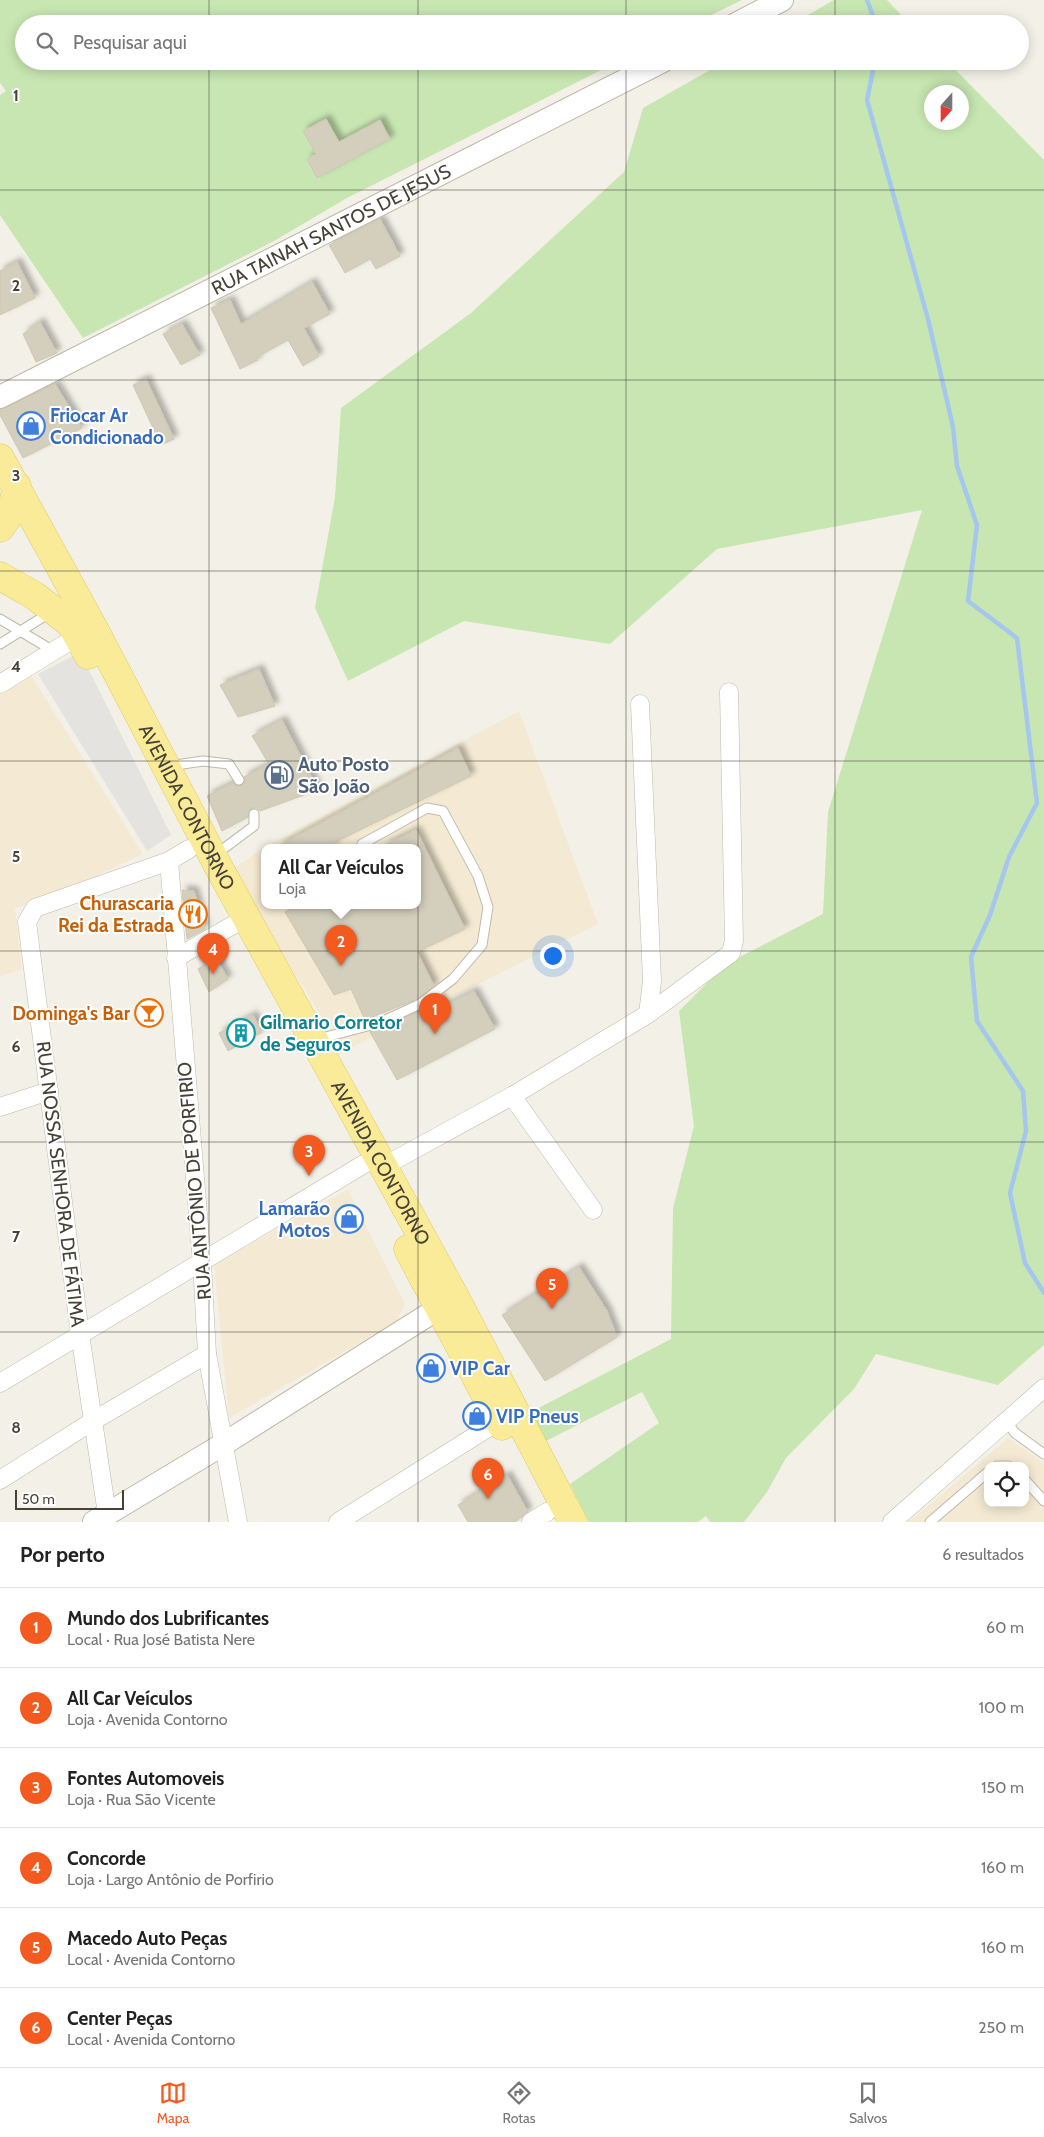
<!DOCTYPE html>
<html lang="pt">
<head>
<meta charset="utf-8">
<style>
  body { margin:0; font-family:Cabin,sans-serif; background:#f6f6f6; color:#222 }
  .controls { position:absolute; right:15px; bottom:15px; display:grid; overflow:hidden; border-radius:10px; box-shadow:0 2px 12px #0003 }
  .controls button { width:45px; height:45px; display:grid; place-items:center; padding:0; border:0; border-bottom:1px solid #e0e0e0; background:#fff; color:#222; font:25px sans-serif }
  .compass { position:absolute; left:924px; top:85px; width:45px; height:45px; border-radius:50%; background:#fff; box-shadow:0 2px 12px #0003; rotate:201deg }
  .scale { position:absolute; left:15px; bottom:12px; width:109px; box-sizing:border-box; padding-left:5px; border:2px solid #464236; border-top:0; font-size:14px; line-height:18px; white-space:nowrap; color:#464236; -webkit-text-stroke:4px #fff; paint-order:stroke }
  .you { position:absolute; left:552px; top:955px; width:18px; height:18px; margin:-12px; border:4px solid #fff; border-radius:50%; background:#1a73e8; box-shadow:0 0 0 8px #1a73e833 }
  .badge { display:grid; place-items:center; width:32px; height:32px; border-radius:50%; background:#f25a1f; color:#fff; font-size:16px; font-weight:700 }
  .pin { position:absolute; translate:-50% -41px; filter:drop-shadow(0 1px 2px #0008) }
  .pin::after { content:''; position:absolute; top:26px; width:18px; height:15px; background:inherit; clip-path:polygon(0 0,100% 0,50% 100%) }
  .popup { position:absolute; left:261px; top:844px; width:160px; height:65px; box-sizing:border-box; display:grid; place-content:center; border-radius:10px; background:#fff; filter:drop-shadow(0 1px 4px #0005); font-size:16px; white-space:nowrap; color:#767676 }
  .popup b { font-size:19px; color:#222 }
  .popup::after { content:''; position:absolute; left:50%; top:100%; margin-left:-10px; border:10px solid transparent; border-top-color:#fff }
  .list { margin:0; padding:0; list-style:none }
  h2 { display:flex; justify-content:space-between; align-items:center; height:65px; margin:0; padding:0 20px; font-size:21px }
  h2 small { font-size:16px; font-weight:400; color:#767676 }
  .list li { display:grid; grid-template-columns:32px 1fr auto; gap:15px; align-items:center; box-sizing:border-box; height:80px; padding:0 20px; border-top:1px solid #e0e0e0 }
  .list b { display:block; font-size:19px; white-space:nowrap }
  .list p { margin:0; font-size:16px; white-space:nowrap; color:#767676 }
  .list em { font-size:16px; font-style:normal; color:#767676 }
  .icon { flex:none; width:28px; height:28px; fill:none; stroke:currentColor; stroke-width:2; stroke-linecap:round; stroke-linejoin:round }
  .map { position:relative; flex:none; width:1044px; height:1522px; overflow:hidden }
  .search { position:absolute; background:#fff; box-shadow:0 2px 12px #0003; left:15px; right:15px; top:15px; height:55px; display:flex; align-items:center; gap:12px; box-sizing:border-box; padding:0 18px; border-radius:28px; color:#767676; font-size:19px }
  .sheet { height:545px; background:#fff }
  nav { display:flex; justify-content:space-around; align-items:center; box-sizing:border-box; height:70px; border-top:1px solid #e0e0e0; background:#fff; font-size:14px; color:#767676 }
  nav a { display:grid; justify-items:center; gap:2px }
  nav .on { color:#f25a1f }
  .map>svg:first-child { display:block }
</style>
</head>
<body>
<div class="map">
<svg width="1044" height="1522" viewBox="0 0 1044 1522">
  <defs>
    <filter id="shadow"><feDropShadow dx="4.5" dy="-4.5" stdDeviation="2.5" flood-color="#0004"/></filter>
  </defs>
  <rect width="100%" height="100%" fill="#f3f1e7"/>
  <g fill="#f4ead3" fill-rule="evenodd">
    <path d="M29,672L143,854L47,899L15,908L22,969L0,977V689Z"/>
    <path d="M519,711L598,924L343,1052L231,870L263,848ZM265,847H417V905H265Z"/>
    <path d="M348,1189L405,1304L396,1322L229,1418L214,1265Z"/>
    <path d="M1008,1438L1044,1463V1522H909ZM988,1466H1025V1503H988Z"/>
  </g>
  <g fill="#c7e6b1" fill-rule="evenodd">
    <path d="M0,0H742L693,24H24V61H619L347,198L274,241L83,338L0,215V95L6,91L0,83Z"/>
    <path d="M834,0H887L910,24H792Z"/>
    <path d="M726,61H947L1044,160V1345L998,1385L876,1354L854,1389L786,1458L767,1492L744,1522H710L706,1516L698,1522H589L570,1484L659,1423L642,1392L544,1442L529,1413L671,1339L673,1208L694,1126L679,1011L726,964L823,914L828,812L922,510L717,549L610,644L464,621L348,681L315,608L335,497L341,408L471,313L624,172L643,108ZM932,92H962V122H932Z"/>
  </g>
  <path fill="#e4e3df" d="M80,652L171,835L147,851L38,674Z"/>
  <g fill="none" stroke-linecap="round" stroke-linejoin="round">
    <g stroke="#a5c7ee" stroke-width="4.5">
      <path d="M867,0L876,24"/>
      <path d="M875,61L867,100L928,319L953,427L957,466L977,525L968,601L1017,638L1037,803L1009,857L990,915L971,957L977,1021L1023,1091L1026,1131L1010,1193L1025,1263L1044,1293"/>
    </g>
  </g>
  <g fill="#d4cebd" stroke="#cfc7b0" filter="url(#shadow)">
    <path d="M326,119L339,142L380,120L390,139L317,178L307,159L316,154L303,131Z"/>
    <path d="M380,219L400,256L376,269L370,259L345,273L329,245Z"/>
    <path d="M17,262L35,298L0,315V271Z"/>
    <path d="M312,282L330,314L304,328L319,356L303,366L288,340L257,357L258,360L240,369L211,308L230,300L241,324Z"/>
    <path d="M40,322L57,353L36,362L23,334Z"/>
    <path d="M182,324L200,355L181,365L163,334Z"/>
    <path d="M146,379L174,439L161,445L133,385Z"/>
    <path d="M55,384L82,428L23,458L0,415V410Z"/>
    <path d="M259,669L275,706L238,717L220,685Z"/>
    <path d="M282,720L318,790L260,811L257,808H251L248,817L222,831L207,796L233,783L237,786H242L245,782L244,777L269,764L252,736Z"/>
    <path d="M458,748L471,776L333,843L335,847H277Z"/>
    <path d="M416,830L465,929L417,952L434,986L417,999L365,1020L351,989L334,995L285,912L293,908L292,905H417V847H381Z"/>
    <path d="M182,890L194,891L205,929L187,939Z"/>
    <path d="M215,957L228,979L209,992L198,969Z"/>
    <path d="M474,991L495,1029L397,1080L370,1032L423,1010L440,997L444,1006Z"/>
    <path d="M253,1015L262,1032L228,1051L219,1033Z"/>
    <path d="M579,1267L607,1311L617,1337L545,1381L502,1315Z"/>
    <path d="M507,1475L528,1512L515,1522H468L458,1505Z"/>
  </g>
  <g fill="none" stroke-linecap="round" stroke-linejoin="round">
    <defs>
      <g id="service">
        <path d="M0,619L52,650"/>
        <path d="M0,644L51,612"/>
        <path d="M169,766L203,761L229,764L239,780"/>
        <path d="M215,855L254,826V814"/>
        <path d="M318,1039L379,1023L420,1004L453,979L482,945L488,907L478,876L443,811L427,808L362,844"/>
        <path d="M1007,1422L1015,1433L1044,1454"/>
        <path d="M997,1466H1009"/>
        <path d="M1025,1480L1044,1501"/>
        <path d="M930,1522L988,1472"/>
      </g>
      <g id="minor">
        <path d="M0,684L78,636"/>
        <path d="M640,704L652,981L648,1014"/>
        <path d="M189,849L169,861L202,1263L207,1354L238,1522"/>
        <path d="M176,958L233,925"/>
        <path d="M512,1096L593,1210"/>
        <path d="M0,1107L49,1091"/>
        <path d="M384,1166L512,1096L648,1014L731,953L734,941L729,692"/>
        <path d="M0,1383L364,1164"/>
        <path d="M0,1480L93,1421L207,1354"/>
        <path d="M107,1514L80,1334L27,922L35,908L169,861"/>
        <path d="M338,1522L499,1421"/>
        <path d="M531,1522L547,1512"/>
        <path d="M892,1522L1044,1388"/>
      </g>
      <g id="tertiary">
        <path d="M736,24L782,0"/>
        <path id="s1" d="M0,397L663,61"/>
        <path d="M94,1522L222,1445L439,1308"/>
      </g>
      <g id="primary">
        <path id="s2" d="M0,458L93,627L218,866L455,1297L573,1522"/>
        <path d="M0,528L11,513L17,486"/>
        <path d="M0,576L35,596L71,624L88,655"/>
        <path d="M408,1249L502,1426"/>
      </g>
    </defs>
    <use href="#service" stroke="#bebaaa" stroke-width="11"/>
    <use href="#minor" stroke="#bebaaa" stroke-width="19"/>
    <use href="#tertiary" stroke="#bebaaa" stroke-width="24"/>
    <use href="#primary" stroke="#dfcb69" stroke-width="29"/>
    <use href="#service" stroke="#fff" stroke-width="9"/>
    <use href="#minor" stroke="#fff" stroke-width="18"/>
    <use href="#tertiary" stroke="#fff" stroke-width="22"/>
    <use href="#primary" stroke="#faeb98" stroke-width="28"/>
  </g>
  <path fill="none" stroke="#464236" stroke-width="1" stroke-opacity="0.55" d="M209,0V24M418,0V24M626,0V24M835,0V24M209,61V1522M418,61V1522M626,61V1522M835,61V1522M0,190H1044M0,380H1044M0,571H1044M0,761H1044M0,951H1044M0,1142H1044M0,1332H1044"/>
  <defs>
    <symbol id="shop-ring" viewBox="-11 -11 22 22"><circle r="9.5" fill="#fff" stroke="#3f7fe0" stroke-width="1.5"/><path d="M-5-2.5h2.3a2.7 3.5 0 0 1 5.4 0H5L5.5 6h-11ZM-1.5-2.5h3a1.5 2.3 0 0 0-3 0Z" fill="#3f7fe0"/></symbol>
    <symbol id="fuel-ring" viewBox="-11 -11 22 22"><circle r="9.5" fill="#fff" stroke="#5c6f8a" stroke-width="1.5"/><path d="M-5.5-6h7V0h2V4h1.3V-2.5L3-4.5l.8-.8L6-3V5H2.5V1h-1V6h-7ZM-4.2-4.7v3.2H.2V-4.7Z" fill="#5c6f8a"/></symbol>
    <symbol id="restaurant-ring" viewBox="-11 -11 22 22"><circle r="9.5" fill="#fff" stroke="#e8710a" stroke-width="1.5"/><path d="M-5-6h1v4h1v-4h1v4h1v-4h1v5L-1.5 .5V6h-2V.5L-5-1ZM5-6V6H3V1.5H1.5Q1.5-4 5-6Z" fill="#e8710a"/></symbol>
    <symbol id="bar-ring" viewBox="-11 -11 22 22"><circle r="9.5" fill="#fff" stroke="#e8710a" stroke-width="1.5"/><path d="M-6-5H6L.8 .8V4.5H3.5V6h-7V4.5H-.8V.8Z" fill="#e8710a"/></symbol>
    <symbol id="building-ring" viewBox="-11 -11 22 22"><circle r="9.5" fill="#fff" stroke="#0f9aa8" stroke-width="1.5"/><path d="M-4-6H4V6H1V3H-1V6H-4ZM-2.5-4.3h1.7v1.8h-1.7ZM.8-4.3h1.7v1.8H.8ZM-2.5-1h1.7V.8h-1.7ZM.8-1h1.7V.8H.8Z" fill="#0f9aa8"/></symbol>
  </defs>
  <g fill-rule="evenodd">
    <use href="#shop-ring" x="15" y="410" width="32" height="32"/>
    <use href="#fuel-ring" x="263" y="759" width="32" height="32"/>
    <use href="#restaurant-ring" x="177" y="898" width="32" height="32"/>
    <use href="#bar-ring" x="133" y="997" width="32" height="32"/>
    <use href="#building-ring" x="225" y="1017" width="32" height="32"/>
    <use href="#shop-ring" x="333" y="1203" width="32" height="32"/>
    <use href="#shop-ring" x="415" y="1352" width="32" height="32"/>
    <use href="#shop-ring" x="461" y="1400" width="32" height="32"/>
  </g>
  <g text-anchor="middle" stroke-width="4" stroke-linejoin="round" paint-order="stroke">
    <g font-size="19" fill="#464236" stroke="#fff">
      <text dy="7" stroke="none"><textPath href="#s1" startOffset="371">RUA TAINAH SANTOS DE JESUS</textPath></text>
      <text dy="7" stroke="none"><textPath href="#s2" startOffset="396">AVENIDA CONTORNO</textPath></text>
      <text dy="7" stroke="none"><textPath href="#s2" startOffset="801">AVENIDA CONTORNO</textPath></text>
      <text transform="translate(194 1181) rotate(-95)" y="7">RUA ANTÔNIO DE PORFIRIO</text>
      <text transform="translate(61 1184) rotate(83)" y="7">RUA NOSSA SENHORA DE FÁTIMA</text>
    </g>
    <g font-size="19" font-weight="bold" fill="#366cbe" stroke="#fff" text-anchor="start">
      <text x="50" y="422">Friocar Ar<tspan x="50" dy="22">Condicionado</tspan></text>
      <text x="330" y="1215" text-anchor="end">Lamarão<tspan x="330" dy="22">Motos</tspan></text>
      <text x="450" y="1375">VIP Car</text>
      <text x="496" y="1423">VIP Pneus</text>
    </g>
    <g font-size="19" font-weight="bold" fill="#4e5e75" stroke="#fff" text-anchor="start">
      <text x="298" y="771">Auto Posto<tspan x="298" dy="22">São João</tspan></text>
    </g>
    <g font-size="19" font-weight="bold" fill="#c56008" stroke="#fff" text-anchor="end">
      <text x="174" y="910">Churascaria<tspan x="174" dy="22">Rei da Estrada</tspan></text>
      <text x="130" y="1020">Dominga's Bar</text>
    </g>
    <g font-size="19" font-weight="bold" fill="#0d838f" stroke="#fff" text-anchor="start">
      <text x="260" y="1029">Gilmario Corretor<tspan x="260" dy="22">de Seguros</tspan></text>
    </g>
  </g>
  <g font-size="16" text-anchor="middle" font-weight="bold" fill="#464236" stroke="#fff" stroke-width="4" stroke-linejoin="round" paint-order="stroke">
    <text x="16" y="101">1</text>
    <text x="16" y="291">2</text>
    <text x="16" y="481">3</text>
    <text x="16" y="672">4</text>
    <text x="16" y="862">5</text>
    <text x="16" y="1052">6</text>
    <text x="16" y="1242">7</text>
    <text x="16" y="1433">8</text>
  </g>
</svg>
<div class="controls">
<button><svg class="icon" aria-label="locate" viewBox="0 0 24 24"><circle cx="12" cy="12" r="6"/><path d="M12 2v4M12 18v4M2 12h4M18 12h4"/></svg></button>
</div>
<svg class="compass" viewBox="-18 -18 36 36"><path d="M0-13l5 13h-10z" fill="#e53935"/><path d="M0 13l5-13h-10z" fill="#767676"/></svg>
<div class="scale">50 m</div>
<div class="you"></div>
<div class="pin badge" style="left:435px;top:1034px">1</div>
<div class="pin badge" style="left:341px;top:966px">2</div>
<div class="popup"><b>All Car Veículos</b>Loja</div>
<div class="pin badge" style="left:309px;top:1176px">3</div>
<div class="pin badge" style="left:213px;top:974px">4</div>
<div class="pin badge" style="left:552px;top:1309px">5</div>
<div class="pin badge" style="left:488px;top:1499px">6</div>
<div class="search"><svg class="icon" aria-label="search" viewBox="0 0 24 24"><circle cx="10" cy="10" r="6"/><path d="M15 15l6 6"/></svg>Pesquisar aqui</div>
</div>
<section class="sheet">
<h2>Por perto<small>6 resultados</small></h2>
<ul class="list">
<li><span class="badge">1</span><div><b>Mundo dos Lubrificantes</b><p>Local · Rua José Batista Nere</p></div><em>60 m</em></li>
<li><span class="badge">2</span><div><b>All Car Veículos</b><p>Loja · Avenida Contorno</p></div><em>100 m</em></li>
<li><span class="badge">3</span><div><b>Fontes Automoveis</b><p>Loja · Rua São Vicente</p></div><em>150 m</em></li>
<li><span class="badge">4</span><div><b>Concorde</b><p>Loja · Largo Antônio de Porfirio</p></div><em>160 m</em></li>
<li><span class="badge">5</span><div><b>Macedo Auto Peças</b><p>Local · Avenida Contorno</p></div><em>160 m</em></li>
<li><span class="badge">6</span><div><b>Center Peças</b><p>Local · Avenida Contorno</p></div><em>250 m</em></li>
</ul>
</section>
<nav>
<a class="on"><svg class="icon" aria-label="map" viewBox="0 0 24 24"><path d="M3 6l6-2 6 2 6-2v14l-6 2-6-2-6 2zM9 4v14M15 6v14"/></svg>Mapa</a>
<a><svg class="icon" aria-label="directions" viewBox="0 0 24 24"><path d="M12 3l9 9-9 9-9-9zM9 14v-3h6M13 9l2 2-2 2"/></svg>Rotas</a>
<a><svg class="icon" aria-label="saved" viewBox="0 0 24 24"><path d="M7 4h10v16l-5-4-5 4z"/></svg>Salvos</a>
</nav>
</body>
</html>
